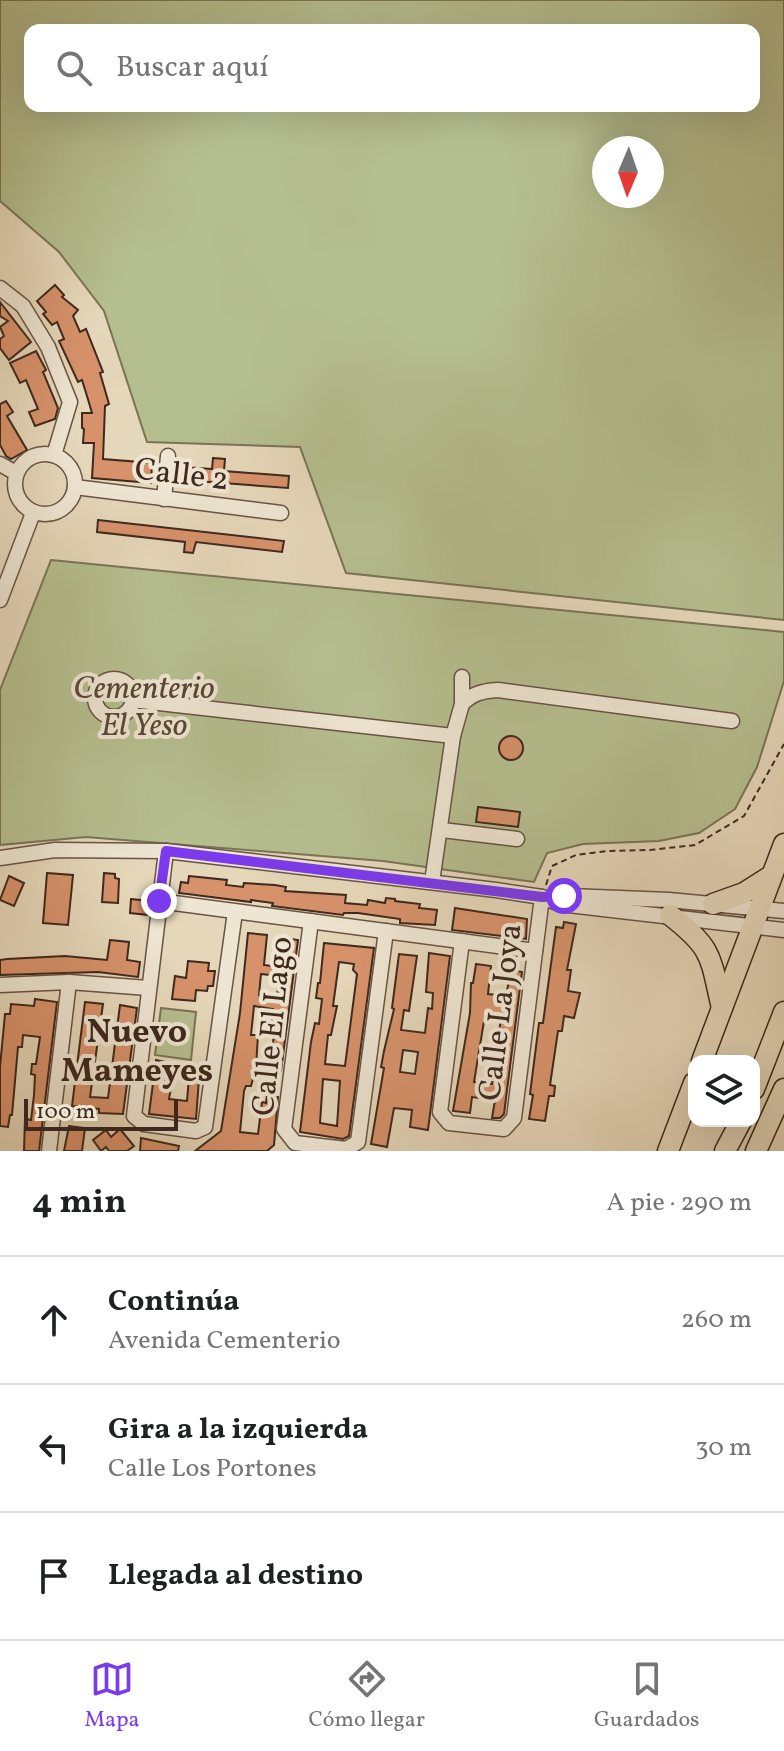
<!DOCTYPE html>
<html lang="es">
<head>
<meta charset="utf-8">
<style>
  body { margin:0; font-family:Vollkorn,serif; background:#f6f6f6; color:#202124 }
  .controls { position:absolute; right:24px; bottom:24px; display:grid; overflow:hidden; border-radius:16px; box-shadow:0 8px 32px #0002 }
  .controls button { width:72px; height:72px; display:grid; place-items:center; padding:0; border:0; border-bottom:2px solid #e0e0e0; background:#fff; color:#202124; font:40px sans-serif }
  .compass { position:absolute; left:592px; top:136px; width:72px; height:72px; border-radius:50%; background:#fff; box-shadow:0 8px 32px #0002; rotate:182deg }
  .scale { position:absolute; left:24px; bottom:20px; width:154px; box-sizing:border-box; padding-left:8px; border:4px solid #3f291e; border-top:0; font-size:22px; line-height:28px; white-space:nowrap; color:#3f291e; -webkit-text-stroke:6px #eee5d2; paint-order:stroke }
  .stop { position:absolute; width:24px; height:24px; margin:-18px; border:6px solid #7c3aed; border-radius:50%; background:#fff }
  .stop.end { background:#7c3aed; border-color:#fff; box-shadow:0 2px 8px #0008 }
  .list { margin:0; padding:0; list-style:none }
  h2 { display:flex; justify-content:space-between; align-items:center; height:104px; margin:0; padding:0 32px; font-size:34px }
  h2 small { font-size:26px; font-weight:400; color:#757577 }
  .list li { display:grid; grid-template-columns:52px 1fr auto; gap:24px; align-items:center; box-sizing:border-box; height:128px; padding:0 32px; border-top:2px solid #e0e0e0 }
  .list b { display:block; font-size:30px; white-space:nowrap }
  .list p { margin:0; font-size:26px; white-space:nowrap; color:#757577 }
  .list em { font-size:26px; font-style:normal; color:#757577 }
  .icon { flex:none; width:44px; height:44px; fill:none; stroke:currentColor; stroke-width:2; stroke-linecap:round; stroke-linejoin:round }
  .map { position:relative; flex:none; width:784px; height:1151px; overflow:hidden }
  .search { position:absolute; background:#fff; box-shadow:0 8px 32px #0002; left:24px; right:24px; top:24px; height:88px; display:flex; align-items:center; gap:20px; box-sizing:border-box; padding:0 28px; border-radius:16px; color:#757577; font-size:30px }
  .sheet { height:488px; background:#fff }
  nav { display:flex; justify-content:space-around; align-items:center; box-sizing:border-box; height:112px; border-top:2px solid #e0e0e0; background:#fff; font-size:22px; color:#757577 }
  nav a { display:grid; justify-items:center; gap:4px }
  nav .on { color:#7c3aed }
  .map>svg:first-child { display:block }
</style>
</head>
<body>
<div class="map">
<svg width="784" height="1151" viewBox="0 0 784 1151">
  <rect width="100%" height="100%" fill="#e5d7b9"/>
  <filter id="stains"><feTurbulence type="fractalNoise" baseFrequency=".0025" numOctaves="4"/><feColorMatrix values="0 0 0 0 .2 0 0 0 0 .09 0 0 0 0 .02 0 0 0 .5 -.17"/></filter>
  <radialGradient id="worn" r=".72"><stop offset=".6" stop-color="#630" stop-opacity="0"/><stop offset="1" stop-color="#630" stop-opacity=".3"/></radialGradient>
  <g fill="#b5be8f" stroke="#7a7456" stroke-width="2" fill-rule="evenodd">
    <path d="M0,0H784V620L346,573L300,447L147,442L104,311L59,252L0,201ZM30,30H754V106H30ZM604,148H652V196H604Z"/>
    <path d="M51,560L784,632V681L757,767L735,809L699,833L659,841L583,844L547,853L534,882L383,861L86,837L0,845V690Z"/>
    <path d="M161,1008L196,1012L191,1060L155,1055Z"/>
  </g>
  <g fill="#d7926b" stroke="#3f291e" stroke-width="2" fill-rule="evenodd">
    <path d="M55,285L64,295L62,297L78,310L73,316L80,332L86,329L103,372L100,373L109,404L105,406L103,459L152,463L151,483L92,478L94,443H83L84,429L82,428V413H92L87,396L82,380L78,382L59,341L64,339L57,322L52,325L43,314L46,312L37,301Z"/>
    <path d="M0,302L31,342L9,360L0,348V339L4,336L0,327L8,321L0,316Z"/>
    <path d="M36,351L46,370L43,372L58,408L55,419L35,426L29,412L38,409L26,380L20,383L10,363Z"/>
    <path d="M6,401L13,412L7,416L27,450L11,459L6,456L0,445V404Z"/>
    <path d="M213,458L225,459L224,471L289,476L288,488L183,480L184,467L212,469Z"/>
    <path d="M98,520L284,541L282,552L196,542L193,553L184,552L185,542L97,532Z"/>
    <circle cx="511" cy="748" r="12"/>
    <path d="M478,807L520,812L518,827L476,822Z"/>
    <path d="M47,873L73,875L68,925L43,923Z"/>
    <path d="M104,873L115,874V878L119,879L118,903L102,902Z"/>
    <path d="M9,876L24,883L14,906L0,900Z"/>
    <path d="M189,876L227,880L226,885L243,887L244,883L275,885L286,887L285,891L346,895L345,903L367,905L368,900L385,903L386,898L395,899V901L420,904L419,908L437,910L435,925L400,923V919L358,913H344L343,915L272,906L273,903L251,900V902L179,893L181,882L188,883Z"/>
    <path d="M131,899L149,901L148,915L130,913Z"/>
    <path d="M455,908L527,919L526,939L452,930Z"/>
    <path d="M564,922L576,924L567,970H571L568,991L580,993L574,1018L564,1016L562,1031H558L550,1085L555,1086L554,1096H549L545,1121L529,1119L533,1095L530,1094L539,1023H543L556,927L563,928Z"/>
    <path d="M248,933L267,935L264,965L285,968L287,951L283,950L284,938L298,940L281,1071L270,1069L274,1034H270L273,1009L254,1006L251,1035H258L256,1067L251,1086H246L244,1091L240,1132L258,1134L262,1102L266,1103L267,1095L278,1097L274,1145L267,1151H195L221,1131L240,1013ZM261,974L279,976L277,997L259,995Z"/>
    <path d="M110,940L129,942L127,960L140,962L138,977L98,972L0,975V960L7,959L65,956L107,960Z"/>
    <path d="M324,943L374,948L349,1136L343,1139L300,1132L311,1042L315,1023L319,1024L322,999L316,998L318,983H320ZM339,962L354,964L353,970L357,974L345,1066L325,1064L328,1035H331L337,1006H333ZM323,1079L340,1081L337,1126L320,1123Z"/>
    <path d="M429,953L450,956L428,1130L410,1127L412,1110L394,1108L387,1147L371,1144L384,1068L381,1067L384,1051L394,1009L392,1008L399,954L417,956L409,1011L404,1010L401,1030L425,1033L428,1008L432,1009L433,993L426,992ZM403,1050L418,1052L415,1074L400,1072Z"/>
    <path d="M188,961L209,963L208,971H215L213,986H208L207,991L196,990L195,1001L172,999L175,976L186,978Z"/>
    <path d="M476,964L491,966L488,994L506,996L511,970L522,972L504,1114L500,1118H492L495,1100L472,1097L470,1113L453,1111L470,1013L471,983H473ZM485,1015L501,1017L498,1041L505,1042L501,1071L494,1070L492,1084L474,1082Z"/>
    <path d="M35,999L57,1002L39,1151H24L25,1119L31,1120L34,1095L35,1075L31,1074L32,1064H36L40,1037L23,1035L22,1047H18L12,1115H10L8,1127L0,1126V1067L5,1014H10L11,1004L34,1006Z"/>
    <path d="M85,1002L103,1004L90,1097L108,1098L120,1005L137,1008L123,1114L99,1113V1109L72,1106Z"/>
    <path d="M156,1060L175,1064L169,1099L187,1101L190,1066H200L196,1119L149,1114Z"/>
    <path d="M69,1126L85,1128L82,1151H64Z"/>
    <path d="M120,1129L134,1146L127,1151H109L106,1147L101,1151L93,1140L106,1130L111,1137Z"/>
    <path d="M141,1138L179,1146L178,1151H140Z"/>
  </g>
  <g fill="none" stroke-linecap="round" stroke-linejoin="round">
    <defs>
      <g id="minor">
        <path d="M0,288L23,306L48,347L70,402L54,455"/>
        <circle cx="45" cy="484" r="30"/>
        <path d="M0,464L16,473"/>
        <path d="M75,487L281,513"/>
        <path d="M164,499L168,456"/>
        <path d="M0,600L33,513"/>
        <circle cx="114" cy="698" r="19"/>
        <path d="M132,700L453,736"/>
        <path d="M462,704C473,693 483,691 498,690L732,721"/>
        <path d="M442,830L517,839"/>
        <path d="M166,851L134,1116L144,1124L196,1131L205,1127L235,912"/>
        <path d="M0,858L55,850L166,851L496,890L542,897L560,904L784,930"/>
        <path d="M432,882L453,736L462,704V677"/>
        <path d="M570,896L669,900L784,911"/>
        <path d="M159,901L535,951"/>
        <path d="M311,921L284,1129L295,1143L346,1149L358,1142L386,931"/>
        <path d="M462,941L440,1112L449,1123L504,1129L514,1118L542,897"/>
        <path d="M0,985L69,982L148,988"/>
        <path d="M49,1151L69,982"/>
      </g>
      <g id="highway">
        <path d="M713,904L744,893L771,876"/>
        <path d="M670,915C714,949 710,957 722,1008"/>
        <path d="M702,1061L784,844"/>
        <path d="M754,1089L784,1012"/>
        <path d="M668,1151L694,1083"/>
        <path d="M725,1151L741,1121"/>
        <path d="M756,1151L784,1089"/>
      </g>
    </defs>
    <use href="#minor" stroke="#685445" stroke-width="17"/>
    <use href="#highway" stroke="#3f291e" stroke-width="23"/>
    <path stroke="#3f291e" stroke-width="2" stroke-dasharray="6 4" stroke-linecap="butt" d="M546,885L552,866L576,855L607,851L650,850L695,845L744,816L784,744"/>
    <use href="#minor" stroke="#eee5d2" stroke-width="14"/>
    <use href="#highway" stroke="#e5d7b9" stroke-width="20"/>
  </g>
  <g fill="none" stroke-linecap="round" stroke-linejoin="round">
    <path stroke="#7c3aed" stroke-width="10" d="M159,901L166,851L542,897L564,896"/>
  </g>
  <g text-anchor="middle" stroke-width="8" stroke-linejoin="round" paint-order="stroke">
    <g font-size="32" fill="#3f291e" stroke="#eee5d2">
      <text transform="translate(182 473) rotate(7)" y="11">Calle 2</text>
      <text transform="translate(499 1012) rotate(-83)" y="11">Calle La Joya</text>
      <text transform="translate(271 1026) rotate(-84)" y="11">Calle El Lago</text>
    </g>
    <g font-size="32" font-style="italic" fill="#574735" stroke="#eee5d2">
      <text x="144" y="698">Cementerio<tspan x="144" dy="37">El Yeso</tspan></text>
    </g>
    <g font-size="34" font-weight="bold" fill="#3f291e" stroke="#eee5d2">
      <text x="137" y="1042">Nuevo<tspan x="137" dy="39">Mameyes</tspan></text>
    </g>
  </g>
  <rect width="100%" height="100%" filter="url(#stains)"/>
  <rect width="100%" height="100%" fill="url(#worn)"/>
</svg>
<div class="controls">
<button><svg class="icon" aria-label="layers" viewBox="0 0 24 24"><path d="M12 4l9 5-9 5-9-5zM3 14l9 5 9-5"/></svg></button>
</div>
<svg class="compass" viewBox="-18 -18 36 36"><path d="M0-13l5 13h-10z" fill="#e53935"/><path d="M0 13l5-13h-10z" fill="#757577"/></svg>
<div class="scale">100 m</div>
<div class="stop" style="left:564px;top:896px"></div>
<div class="stop end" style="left:159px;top:901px"></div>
<div class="search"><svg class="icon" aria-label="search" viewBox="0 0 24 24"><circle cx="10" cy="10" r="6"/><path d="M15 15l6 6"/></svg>Buscar aquí</div>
</div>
<section class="sheet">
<h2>4 min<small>A pie · 290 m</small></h2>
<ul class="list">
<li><svg class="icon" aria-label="ahead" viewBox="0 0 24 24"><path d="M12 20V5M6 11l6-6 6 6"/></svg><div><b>Continúa</b><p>Avenida Cementerio</p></div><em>260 m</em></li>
<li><svg class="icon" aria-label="left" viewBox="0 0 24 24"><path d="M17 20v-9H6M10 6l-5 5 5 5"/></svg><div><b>Gira a la izquierda</b><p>Calle Los Portones</p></div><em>30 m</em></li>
<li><svg class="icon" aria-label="arrive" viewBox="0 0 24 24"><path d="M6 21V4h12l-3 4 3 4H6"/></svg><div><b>Llegada al destino</b></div></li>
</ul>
</section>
<nav>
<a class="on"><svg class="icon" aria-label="map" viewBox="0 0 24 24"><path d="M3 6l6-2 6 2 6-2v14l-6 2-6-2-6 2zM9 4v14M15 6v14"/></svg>Mapa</a>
<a><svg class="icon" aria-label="directions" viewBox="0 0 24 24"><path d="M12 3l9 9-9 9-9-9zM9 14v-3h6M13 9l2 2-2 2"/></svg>Cómo llegar</a>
<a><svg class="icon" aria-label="saved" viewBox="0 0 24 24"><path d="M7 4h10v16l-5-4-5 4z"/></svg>Guardados</a>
</nav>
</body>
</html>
